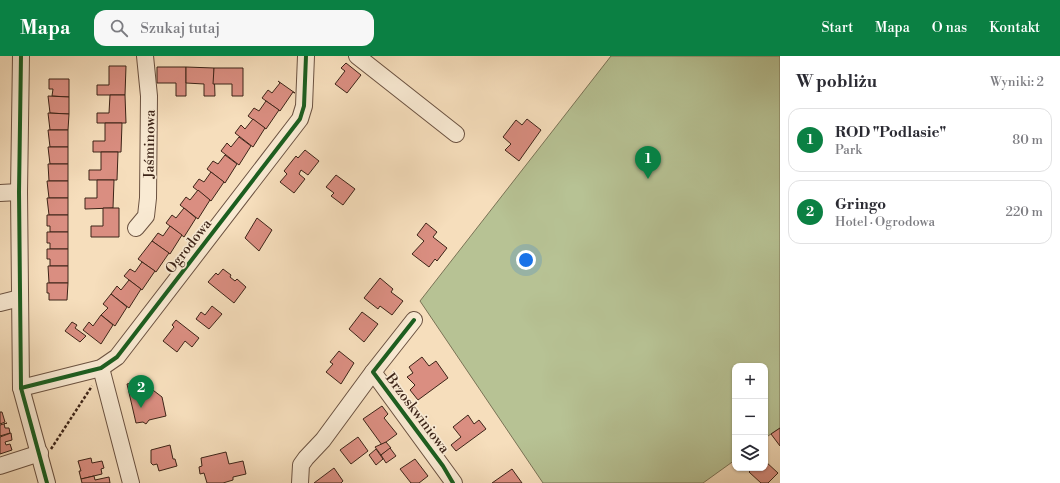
<!DOCTYPE html>
<html lang="pl">
<head>
<meta charset="utf-8">
<style>
  body { margin:0; font-family:"Libre Bodoni",serif; background:#f7f7f7; color:#2b2b33 }
  .controls { position:absolute; right:12px; bottom:12px; display:grid; overflow:hidden; border-radius:8px; box-shadow:0 1px 3px #0004 }
  .controls button { width:36px; height:36px; display:grid; place-items:center; padding:0; border:0; border-bottom:1px solid #e1e1e2; background:#fff; color:#2b2b33; font:20px sans-serif }
  .you { position:absolute; left:526px; top:204px; width:14px; height:14px; margin:-10px; border:3px solid #fff; border-radius:50%; background:#1a73e8; box-shadow:0 0 0 6px #1a73e833 }
  .badge { display:grid; place-items:center; width:26px; height:26px; border-radius:50%; background:#0b8043; color:#fff; font-size:13px; font-weight:700 }
  .pin { position:absolute; translate:-50% -33px; filter:drop-shadow(0 1px 2px #0008) }
  .pin::after { content:''; position:absolute; top:21px; width:14px; height:12px; background:inherit; clip-path:polygon(0 0,100% 0,50% 100%) }
  .list { margin:0; padding:0; list-style:none }
  h2 { display:flex; justify-content:space-between; align-items:center; height:52px; margin:0; padding:0 16px; font-size:17px }
  h2 small { font-size:13px; font-weight:400; color:#7c7c81 }
  .list li { display:grid; grid-template-columns:26px 1fr auto; gap:12px; align-items:center; box-sizing:border-box; height:64px; margin:0 8px 8px; padding:0 8px; border:1px solid #e1e1e2; border-radius:12px }
  .list b { display:block; font-size:15px; white-space:nowrap }
  .list p { margin:0; font-size:13px; white-space:nowrap; color:#7c7c81 }
  .list em { font-size:13px; font-style:normal; color:#7c7c81 }
  .icon { flex:none; width:22px; height:22px; fill:none; stroke:currentColor; stroke-width:2; stroke-linecap:round; stroke-linejoin:round }
  .map { position:relative; flex:none; width:780px; height:427px; overflow:hidden }
  header { display:flex; align-items:center; gap:24px; box-sizing:border-box; height:56px; padding:0 20px; background:#0b8043; color:#fff }
  header strong { font-size:19px }
  nav { display:flex; gap:22px; margin-inline-start:auto; font-size:14px }
  .search { width:280px; height:36px; background:#f7f7f7; display:flex; align-items:center; gap:10px; box-sizing:border-box; padding:0 14px; border-radius:12px; color:#7c7c81; font-size:15px }
  main { display:flex }
  aside { flex:1; background:#fff }
  .map>svg:first-child { display:block }
</style>
</head>
<body>
<header>
<strong>Mapa</strong>
<div class="search"><svg class="icon" aria-label="search" viewBox="0 0 24 24"><circle cx="10" cy="10" r="6"/><path d="M15 15l6 6"/></svg>Szukaj tutaj</div>
<nav><a>Start</a><a>Mapa</a><a>O nas</a><a>Kontakt</a></nav>
</header>
<main>
<div class="map">
<svg width="780" height="427" viewBox="0 0 780 427">
  <rect width="100%" height="100%" fill="#f6debc"/>
  <filter id="stains"><feTurbulence type="fractalNoise" baseFrequency=".005" numOctaves="4"/><feColorMatrix values="0 0 0 0 .2 0 0 0 0 .09 0 0 0 0 .02 0 0 0 .5 -.17"/></filter>
  <radialGradient id="worn" r=".72"><stop offset=".6" stop-color="#630" stop-opacity="0"/><stop offset="1" stop-color="#630" stop-opacity=".3"/></radialGradient>
  <path fill="#b7c294" stroke="#7a7356" d="M611,0H780V372L765,382V310H735V404L703,427H543L420,245Z"/>
  <g fill="#da8e81" stroke="#3d2418">
    <path d="M346,7L361,19L347,37L335,28L345,15L341,12Z"/>
    <path d="M109,10H126L125,39H97V29H109Z"/>
    <path d="M157,11H186V40H176V27H157Z"/>
    <path d="M186,11L214,12L215,40H204V28L186,27Z"/>
    <path d="M214,12H243V40H232V28H213Z"/>
    <path d="M49,23H69V41L52,40L53,33H49Z"/>
    <path d="M278,25L295,37L293,36L280,55L262,42L268,34L272,37L280,27Z"/>
    <path d="M110,39H125L126,67H97V57H109Z"/>
    <path d="M48,40L69,41V58L50,57Z"/>
    <path d="M266,45L279,54L266,73L248,60L254,52L259,55Z"/>
    <path d="M48,57L69,58L68,74H50Z"/>
    <path d="M253,63L265,72L253,91L235,77L241,69L245,73Z"/>
    <path d="M527,63L541,74L519,105L505,94L511,88L503,81L516,64L522,69Z"/>
    <path d="M105,67H122L121,96H93V85H105Z"/>
    <path d="M48,74H68V91H50Z"/>
    <path d="M239,81L251,90L239,109L221,95L227,87L231,91Z"/>
    <path d="M48,91H68V108H50Z"/>
    <path d="M305,94L319,105L308,119L301,114L299,118L305,123L294,137L280,126L287,118L284,115L296,100L298,102Z"/>
    <path d="M101,96H118L117,124H89V114H101Z"/>
    <path d="M225,99L237,108L225,127L207,113L213,105L218,108Z"/>
    <path d="M48,108H68V125H49Z"/>
    <path d="M211,116L224,126L211,145L193,131L199,123L204,126Z"/>
    <path d="M336,119L355,133L343,149L331,140L334,137L326,131Z"/>
    <path d="M97,124H114L113,152L85,153V142H97Z"/>
    <path d="M47,125H68V142H49Z"/>
    <path d="M198,134L210,144L198,163L180,149L186,141L190,144Z"/>
    <path d="M47,142H68V159H49Z"/>
    <path d="M103,152H119V181H91V170H103Z"/>
    <path d="M184,152L196,162L184,181L166,167L172,159L176,162Z"/>
    <path d="M47,159H68V176H50V170H47Z"/>
    <path d="M257,162L272,174L259,195L245,182Z"/>
    <path d="M426,167L437,176L433,181L447,192L437,205L435,203L429,211L412,198L424,185L417,179Z"/>
    <path d="M170,170L182,179L170,198L152,185L158,177L163,180Z"/>
    <path d="M47,176H68V193H50V187H47Z"/>
    <path d="M152,185L169,197L156,216L138,203Z"/>
    <path d="M47,193H68V210H50V203H47Z"/>
    <path d="M142,206L155,215L142,234L124,220L130,213L135,216Z"/>
    <path d="M48,210H68V227H49Z"/>
    <path d="M223,213L231,219L230,221L235,225L237,223L246,231L234,247L208,226L216,217L218,219Z"/>
    <path d="M380,222L393,233L391,236L403,245L392,259L380,250L378,253L364,242Z"/>
    <path d="M129,224L141,233L129,252L111,238L117,230L121,234Z"/>
    <path d="M47,227H68L67,244H49V237H47Z"/>
    <path d="M111,238L127,251L115,270L101,259L108,252L103,248Z"/>
    <path d="M212,250L222,258L209,273L196,263L201,256L205,259Z"/>
    <path d="M362,256L378,268L364,286L349,273Z"/>
    <path d="M101,259L113,269L101,288L83,274L89,266L93,270Z"/>
    <path d="M176,264L199,282L192,291L185,285L177,296L163,285L174,271L172,269Z"/>
    <path d="M72,266L77,269L75,272L86,280L80,286L65,275Z"/>
    <path d="M339,295L354,307L341,328L326,316L333,308L330,306Z"/>
    <path d="M422,301L429,310L436,305L448,322L418,344L410,334L415,329L407,321L413,317L409,311Z"/>
    <path d="M141,325L162,341L166,360L149,364L146,368L143,366L136,367L127,328Z"/>
    <path d="M382,350L388,358L384,362L397,378L382,389L363,363Z"/>
    <path d="M0,356H2L5,366L0,368Z"/>
    <path d="M468,359L474,368L479,364L486,373L456,395L451,389L461,381L453,371Z"/>
    <path d="M7,367L4,368L5,372H9L10,377L0,380V369Z"/>
    <path d="M780,372V390L771,378Z"/>
    <path d="M11,377L12,384L5,386L6,389L10,388L12,394L0,398V381Z"/>
    <path d="M358,381L368,395L351,408L340,394Z"/>
    <path d="M386,386L391,392L381,399L375,391Z"/>
    <path d="M170,389L173,403H175L177,410L159,415L157,408L153,409L151,407V394Z"/>
    <path d="M390,392L396,400L386,407L381,399Z"/>
    <path d="M376,393L383,403L376,409L369,399Z"/>
    <path d="M226,396L229,408L243,405L246,418L233,421V424L223,427H207L204,417L200,418L199,411L202,410L201,402Z"/>
    <path d="M91,402L92,407L102,405L104,412L101,413L102,418L81,423L79,415H81L78,405Z"/>
    <path d="M415,403L428,420L419,427H411L400,413Z"/>
    <path d="M765,405L778,417L768,427H761L749,416L753,412H765Z"/>
    <path d="M334,412L343,425L341,427H314Z"/>
    <path d="M512,413L522,427H492Z"/>
    <path d="M94,420L95,424L109,421L110,427H82L81,423Z"/>
  </g>
  <g fill="none" stroke-linecap="round" stroke-linejoin="round">
    <defs>
      <g id="minor">
        <path d="M21,0L19,136L21,332L47,427"/>
        <path d="M357,0L456,78"/>
        <path d="M0,137L19,136"/>
        <path d="M136,172L146,160L148,142L149,40L145,0"/>
        <path d="M0,247L20,242"/>
        <path d="M414,264L373,316L454,427"/>
        <path d="M101,312L131,427"/>
        <path d="M21,332L101,312L117,301L300,63L304,50L306,0"/>
        <path d="M0,410L40,397"/>
        <path d="M300,427L301,409L306,402L323,384L373,316"/>
      </g>
    </defs>
    <use href="#minor" stroke="#6b5241" stroke-width="18"/>
    <path stroke="#3d2418" stroke-width="2.5" stroke-dasharray="3 2" stroke-linecap="butt" d="M51,393L92,330"/>
    <use href="#minor" stroke="#f9ead3" stroke-width="16"/>
    <defs>
      <g id="cycleway">
        <path d="M21,0L19,136L21,332L47,427"/>
        <path d="M414,264L373,316L443,410L453,427"/>
        <path d="M21,332L101,312L117,301L300,63L304,50L306,0"/>
      </g>
    </defs>
    <use href="#cycleway" stroke="#f9ead3" stroke-width="6"/>
    <use href="#cycleway" stroke="#1b5e20" stroke-width="4"/>
  </g>
  <g text-anchor="middle" stroke-width="3.5" stroke-linejoin="round" paint-order="stroke">
    <g font-size="14" fill="#3d2418" stroke="#f9ead3">
      <text transform="translate(149 88) rotate(-89)" y="5">Jaśminowa</text>
      <text transform="translate(188 190) rotate(-52)" y="5">Ogrodowa</text>
      <text transform="translate(418 357) rotate(53)" y="5">Brzoskwiniowa</text>
    </g>
  </g>
  <rect width="100%" height="100%" filter="url(#stains)"/>
  <rect width="100%" height="100%" fill="url(#worn)"/>
</svg>
<div class="controls">
<button>+</button>
<button>−</button>
<button><svg class="icon" aria-label="layers" viewBox="0 0 24 24"><path d="M12 4l9 5-9 5-9-5zM3 14l9 5 9-5"/></svg></button>
</div>
<div class="you"></div>
<div class="pin badge" style="left:648px;top:123px">1</div>
<div class="pin badge" style="left:141px;top:352px">2</div>
</div>
<aside>
<h2>W pobliżu<small>Wyniki: 2</small></h2>
<ul class="list">
<li><span class="badge">1</span><div><b>ROD &quot;Podlasie&quot;</b><p>Park</p></div><em>80 m</em></li>
<li><span class="badge">2</span><div><b>Gringo</b><p>Hotel · Ogrodowa</p></div><em>220 m</em></li>
</ul>
</aside>
</main>
</body>
</html>
